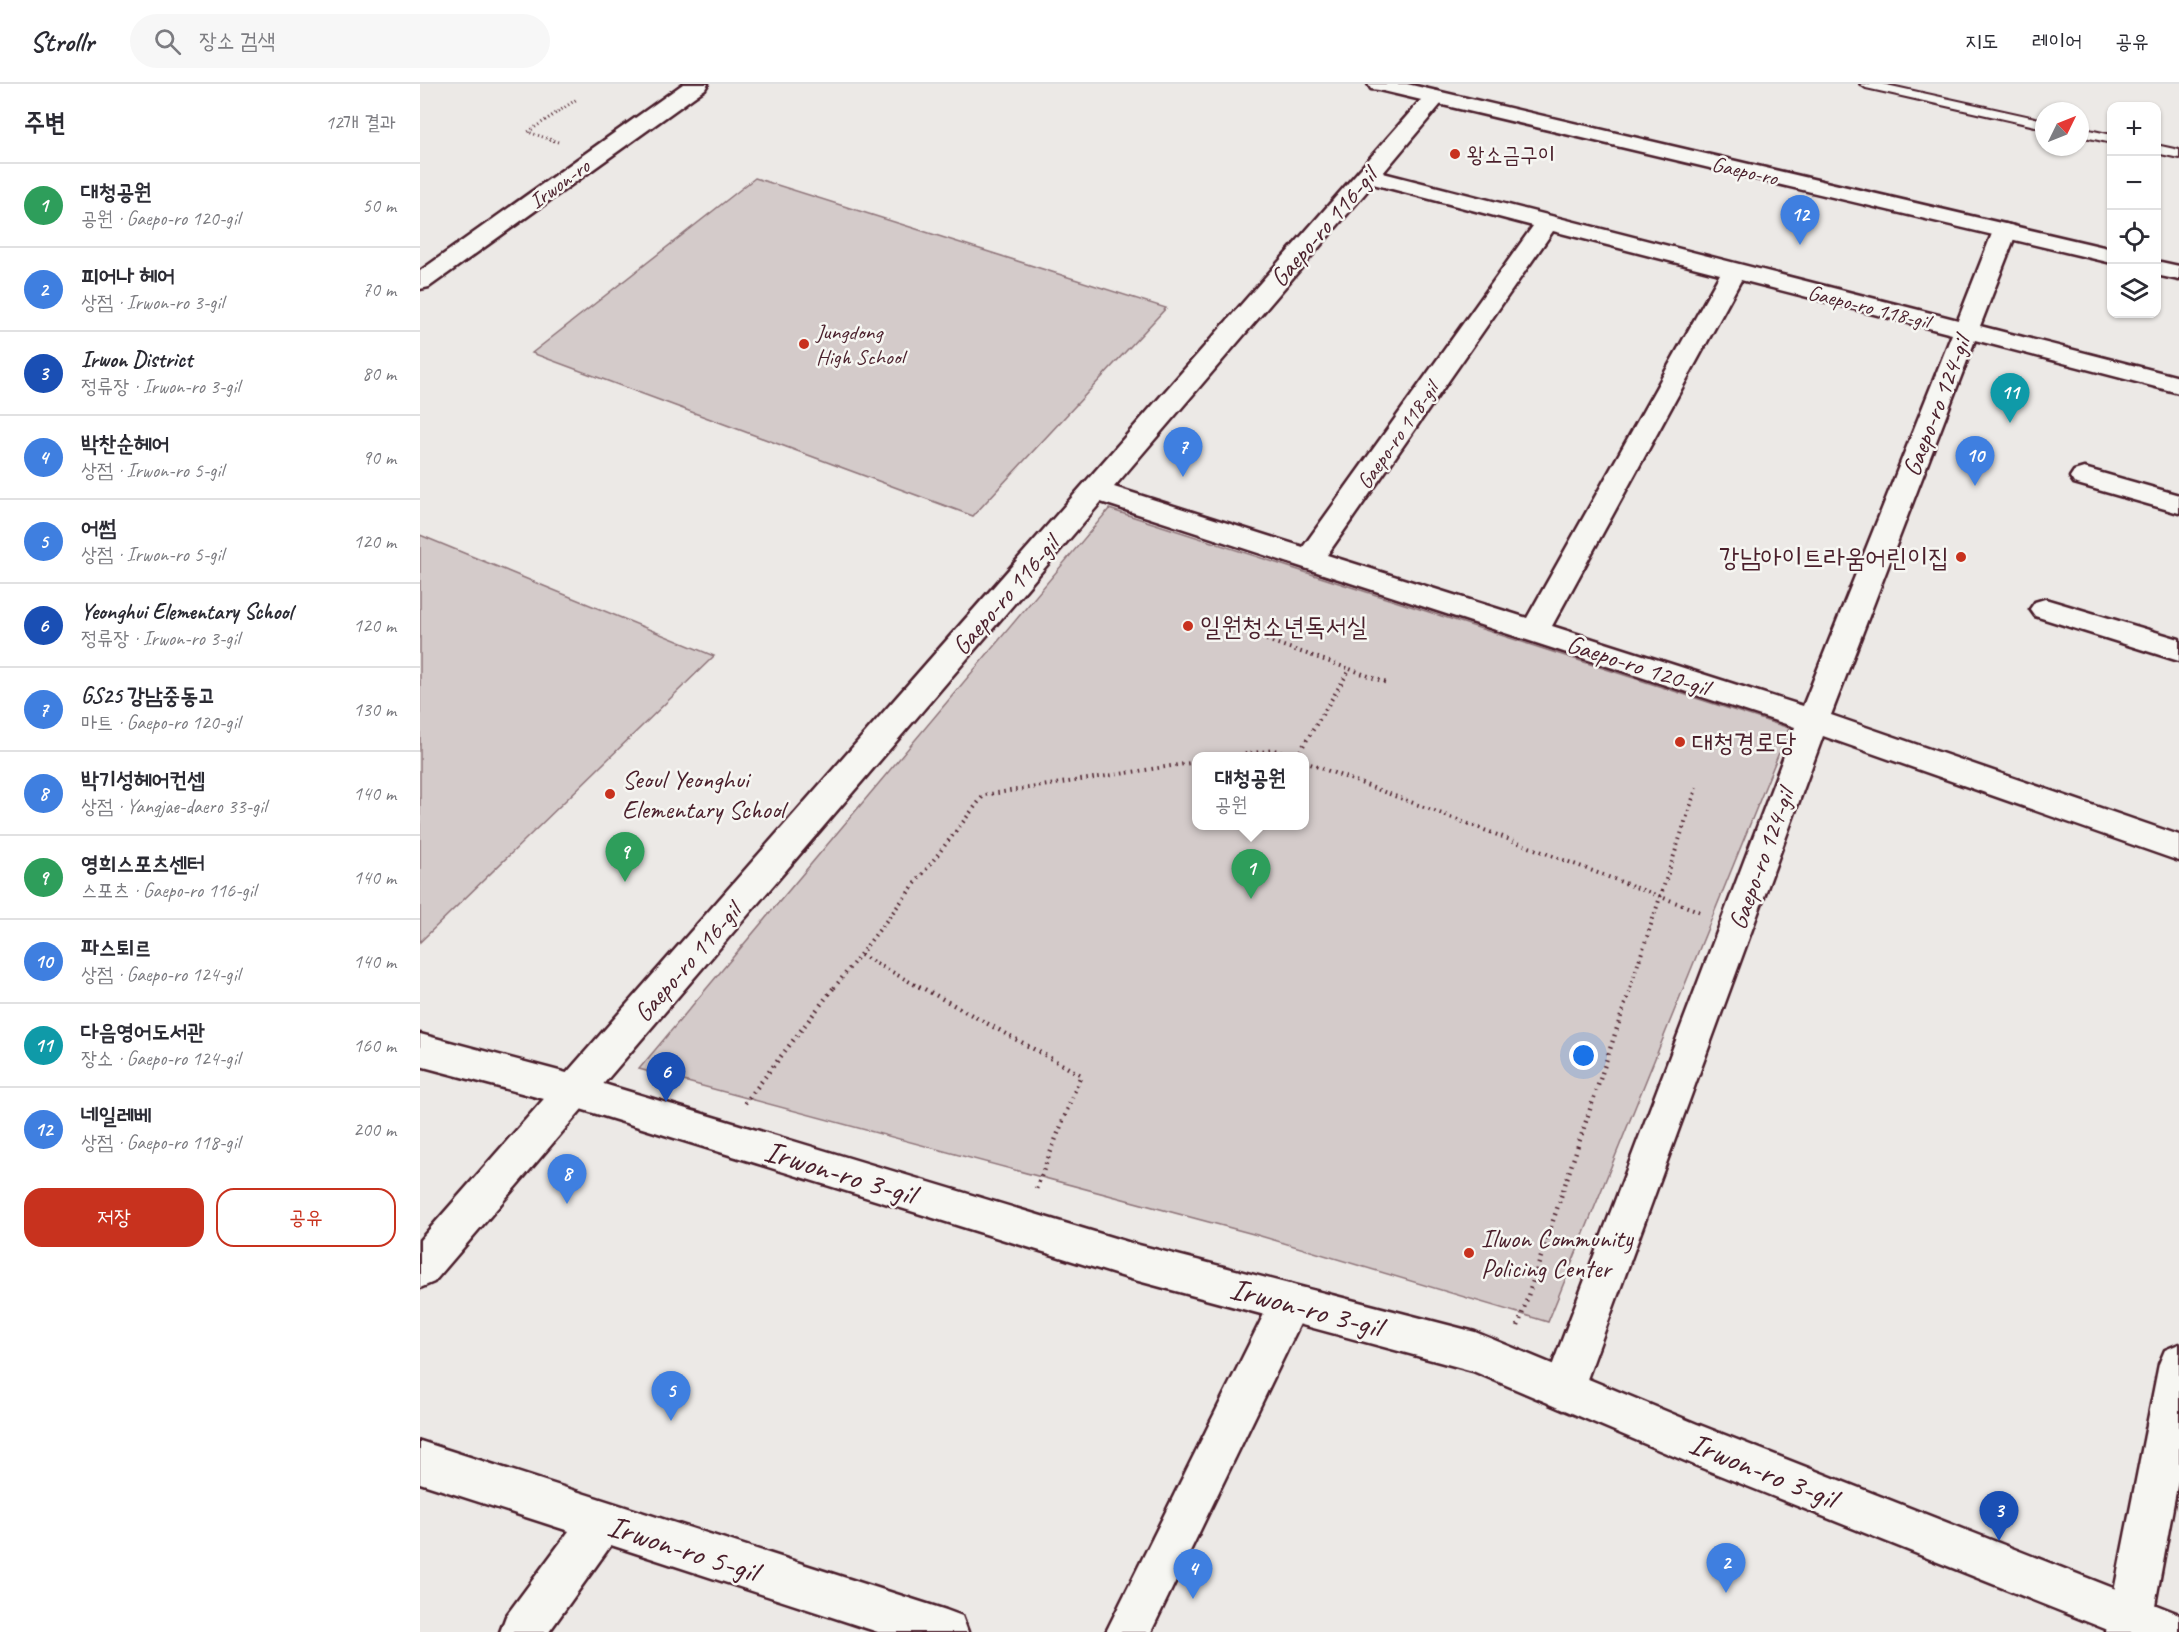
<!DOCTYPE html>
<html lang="ko">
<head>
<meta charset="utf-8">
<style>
  body { margin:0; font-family:Caveat,"Poor Story",sans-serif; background:#f7f7f7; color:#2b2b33 }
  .controls { position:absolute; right:18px; top:18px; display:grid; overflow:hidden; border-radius:12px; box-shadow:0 2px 4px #0004 }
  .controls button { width:54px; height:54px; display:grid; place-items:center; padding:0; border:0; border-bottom:2px solid #e1e1e2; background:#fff; color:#2b2b33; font:30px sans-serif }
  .compass { position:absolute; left:1615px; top:18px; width:54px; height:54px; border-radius:50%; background:#fff; box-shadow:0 2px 4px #0004; rotate:47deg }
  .you { position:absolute; left:1164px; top:972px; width:21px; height:21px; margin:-15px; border:4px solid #fff; border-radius:50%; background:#1a73e8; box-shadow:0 0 0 9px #1a73e833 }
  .badge { display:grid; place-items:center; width:39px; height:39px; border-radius:50%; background:#c8321e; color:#fff; font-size:20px; font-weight:700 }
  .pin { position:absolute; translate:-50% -50px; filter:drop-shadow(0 2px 3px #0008) }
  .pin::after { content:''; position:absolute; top:32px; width:21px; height:18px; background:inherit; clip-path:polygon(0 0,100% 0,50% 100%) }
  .popup { position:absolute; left:772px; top:668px; width:117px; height:78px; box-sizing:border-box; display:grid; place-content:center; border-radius:12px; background:#fff; filter:drop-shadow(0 2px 4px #0005); font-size:20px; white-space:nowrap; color:#7c7c81 }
  .popup b { font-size:22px; color:#2b2b33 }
  .popup::after { content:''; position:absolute; left:50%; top:100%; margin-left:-12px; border:12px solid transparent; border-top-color:#fff }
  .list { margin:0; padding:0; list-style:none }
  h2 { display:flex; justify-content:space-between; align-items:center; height:78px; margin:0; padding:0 24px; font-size:26px }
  h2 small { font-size:20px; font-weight:400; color:#7c7c81 }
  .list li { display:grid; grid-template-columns:39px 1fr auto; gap:18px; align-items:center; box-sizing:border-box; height:84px; padding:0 24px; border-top:2px solid #e1e1e2 }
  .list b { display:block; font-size:22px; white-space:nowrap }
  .list p { margin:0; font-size:20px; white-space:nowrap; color:#7c7c81 }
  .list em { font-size:20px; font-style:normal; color:#7c7c81 }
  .actions { display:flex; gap:12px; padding:18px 24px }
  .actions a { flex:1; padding:14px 0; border:2px solid #c8321e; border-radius:18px; text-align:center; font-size:21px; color:#c8321e }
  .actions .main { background:#c8321e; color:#fff }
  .icon { flex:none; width:33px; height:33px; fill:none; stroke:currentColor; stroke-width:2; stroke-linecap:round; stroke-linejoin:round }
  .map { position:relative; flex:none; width:1759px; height:1548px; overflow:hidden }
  header { display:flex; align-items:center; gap:36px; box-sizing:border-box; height:84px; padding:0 30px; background:#fff; border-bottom:2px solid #e1e1e2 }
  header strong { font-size:28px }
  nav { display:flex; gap:33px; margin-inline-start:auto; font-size:21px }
  .search { width:420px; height:54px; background:#f7f7f7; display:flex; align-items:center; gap:15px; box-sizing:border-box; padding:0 21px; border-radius:33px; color:#7c7c81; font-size:22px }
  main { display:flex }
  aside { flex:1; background:#fff }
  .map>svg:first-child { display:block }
</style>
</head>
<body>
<header>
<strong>Strollr</strong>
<div class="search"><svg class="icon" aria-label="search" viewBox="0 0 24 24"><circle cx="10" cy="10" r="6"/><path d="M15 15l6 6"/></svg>장소 검색</div>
<nav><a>지도</a><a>레이어</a><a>공유</a></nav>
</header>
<main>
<aside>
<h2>주변<small>12개 결과</small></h2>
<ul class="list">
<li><span class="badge" style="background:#2e9e5b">1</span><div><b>대청공원</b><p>공원 · Gaepo-ro 120-gil</p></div><em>50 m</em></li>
<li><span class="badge" style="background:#3f7fe0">2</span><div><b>피어나 헤어</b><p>상점 · Irwon-ro 3-gil</p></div><em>70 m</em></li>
<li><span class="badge" style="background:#1a4fb4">3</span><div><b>Irwon District</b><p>정류장 · Irwon-ro 3-gil</p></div><em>80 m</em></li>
<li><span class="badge" style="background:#3f7fe0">4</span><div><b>박찬순헤어</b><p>상점 · Irwon-ro 5-gil</p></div><em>90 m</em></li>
<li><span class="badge" style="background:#3f7fe0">5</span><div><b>어썸</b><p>상점 · Irwon-ro 5-gil</p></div><em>120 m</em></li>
<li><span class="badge" style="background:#1a4fb4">6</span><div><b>Yeonghui Elementary School</b><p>정류장 · Irwon-ro 3-gil</p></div><em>120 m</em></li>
<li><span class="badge" style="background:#3f7fe0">7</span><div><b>GS25 강남중동고</b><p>마트 · Gaepo-ro 120-gil</p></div><em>130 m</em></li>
<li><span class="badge" style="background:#3f7fe0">8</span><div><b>박기성헤어컨셉</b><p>상점 · Yangjae-daero 33-gil</p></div><em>140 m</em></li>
<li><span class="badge" style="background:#2e9e5b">9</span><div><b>영희스포츠센터</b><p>스포츠 · Gaepo-ro 116-gil</p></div><em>140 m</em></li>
<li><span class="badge" style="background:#3f7fe0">10</span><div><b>파스퇴르</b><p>상점 · Gaepo-ro 124-gil</p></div><em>140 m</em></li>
<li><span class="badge" style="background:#0f9aa8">11</span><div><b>다음영어도서관</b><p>장소 · Gaepo-ro 124-gil</p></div><em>160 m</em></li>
<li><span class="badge" style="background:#3f7fe0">12</span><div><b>네일레베</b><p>상점 · Gaepo-ro 118-gil</p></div><em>200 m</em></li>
</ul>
<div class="actions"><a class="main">저장</a><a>공유</a></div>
</aside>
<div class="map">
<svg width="1759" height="1548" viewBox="0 0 1759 1548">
  <rect width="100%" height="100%" fill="#ece9e6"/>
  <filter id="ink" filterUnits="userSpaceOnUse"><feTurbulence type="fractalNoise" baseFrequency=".0167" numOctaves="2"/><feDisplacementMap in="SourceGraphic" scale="12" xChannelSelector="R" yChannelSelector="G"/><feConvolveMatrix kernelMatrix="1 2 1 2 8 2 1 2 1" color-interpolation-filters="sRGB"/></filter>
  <g filter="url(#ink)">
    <g fill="#d4cbca" stroke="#8f757a" stroke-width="1.5" fill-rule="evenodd">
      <path d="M335,94L746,224L553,432L112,269Z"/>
      <path d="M689,425L1369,644L1128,1238L837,1151L219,985ZM777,672H885V742H777Z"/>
      <path d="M0,451L294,572L0,858Z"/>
    </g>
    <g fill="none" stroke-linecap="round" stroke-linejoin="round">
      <defs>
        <g id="service">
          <path d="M1440,0H1462L1624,36V44L1446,4Z"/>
          <path d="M1660,44L1692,51V59L1660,52Z"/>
          <path d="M1736,61L1759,66V74L1736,69Z"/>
        </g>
        <g id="minor">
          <path d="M1015,7L1023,9L1026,14L963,89L1538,236L1573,147L1577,142L1585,140L1593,142L1597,147L1560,242L1759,293V309L1555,256L1411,631L1759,751V777L1403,652L1163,1306L1157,1320L1143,1326L1129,1320L1123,1306L1375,643L681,418L14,1198L0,1204V1156L1007,9ZM953,100L1113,142L883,463L694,403ZM1133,147L1300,190L1107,534L907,471ZM1321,196L1532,250L1383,622L1132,542Z"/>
          <path d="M1664,384L1759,411V429L1654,399L1650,393L1654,387Z"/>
          <path d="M1625,515L1759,555V577L1615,532L1610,525L1615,518Z"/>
          <path d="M870,1200L884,1206L890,1219L731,1548H686L856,1206Z"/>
          <path d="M1759,1260V1391L1730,1548H1686L1739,1280L1745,1266Z"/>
          <path d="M0,1357L526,1526L542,1532L548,1548H458L191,1461L129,1548H80L86,1532L149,1447L0,1399Z"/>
        </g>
        <g id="tertiary">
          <path d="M263,0H288L285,5L9,203L0,205V187Z"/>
          <path d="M948,0H987L1692,165V179L959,6L951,5Z"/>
          <path d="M1736,177L1759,182V196L1736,191Z"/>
          <path d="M0,950L154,991L711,1159L1055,1248L1277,1340L1759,1530V1548H1693L1277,1382L1053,1287L711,1195L154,1023L0,982Z"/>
        </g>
      </defs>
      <use href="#service" stroke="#4a1f2b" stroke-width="4"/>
      <use href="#minor" stroke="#4a1f2b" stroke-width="5"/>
      <use href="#tertiary" stroke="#4a1f2b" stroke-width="5"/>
      <path stroke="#4a1f2b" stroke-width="3" stroke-dasharray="1 3" stroke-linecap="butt" d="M138,58L108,48L157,15"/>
      <g stroke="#4a1f2b" stroke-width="4" stroke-dasharray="1.5 4.5" stroke-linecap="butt">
        <path d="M835,552L930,585"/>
        <path d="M813,672L854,666L871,672"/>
        <path d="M877,672L930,585L967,599"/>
        <path d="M885,678L1281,828"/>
        <path d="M441,871L501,904"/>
        <path d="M414,904L564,711L777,678"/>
        <path d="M1210,904L1278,699"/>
      </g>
      <g stroke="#4a1f2b" stroke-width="4.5" stroke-dasharray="1.5 5" stroke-linecap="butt">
        <path d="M499,902L661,991L616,1105"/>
        <path d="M325,1019L415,902"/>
        <path d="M1098,1242L1211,902"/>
      </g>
      <use href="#service" fill="#f6f6f2" fill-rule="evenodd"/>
      <use href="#minor" fill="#f6f6f2" fill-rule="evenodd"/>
      <use href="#tertiary" fill="#f6f6f2" fill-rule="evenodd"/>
    </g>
  </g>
  <g fill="#c8321e" stroke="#f6f6f2" stroke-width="2">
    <circle cx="1035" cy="70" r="6"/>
    <circle cx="384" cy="260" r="6"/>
    <circle cx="1541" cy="473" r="6"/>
    <circle cx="768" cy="542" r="6"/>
    <circle cx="1260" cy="658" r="6"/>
    <circle cx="190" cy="710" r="6"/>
    <circle cx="1049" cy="1169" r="6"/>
  </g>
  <g text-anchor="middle" stroke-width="5" stroke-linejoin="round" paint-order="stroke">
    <g font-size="22" fill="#4a1f2b" stroke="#f6f6f2" text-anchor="start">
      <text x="1047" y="78">왕소금구이</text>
      <text x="396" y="255">Jungdong<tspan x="396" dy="25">High School</tspan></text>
    </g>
    <g font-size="22" fill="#4a1f2b" stroke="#f6f6f2">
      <text transform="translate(1325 86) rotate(13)" y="8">Gaepo-ro</text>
      <text transform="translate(139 99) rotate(-36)" y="8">Irwon-ro</text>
      <text transform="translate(1449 222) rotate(14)" y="8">Gaepo-ro 118-gil</text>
      <text transform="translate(977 351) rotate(-55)" y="8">Gaepo-ro 118-gil</text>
    </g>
    <g font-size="26" fill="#4a1f2b" stroke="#f6f6f2">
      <text transform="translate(903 143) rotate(-49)" y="9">Gaepo-ro 116-gil</text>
      <text transform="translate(1516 322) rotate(-69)" y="9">Gaepo-ro 124-gil</text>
      <text transform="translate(585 511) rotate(-49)" y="9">Gaepo-ro 116-gil</text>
      <text transform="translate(1218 581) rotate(18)" y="9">Gaepo-ro 120-gil</text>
      <text transform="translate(1341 775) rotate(-70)" y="9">Gaepo-ro 124-gil</text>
      <text transform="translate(267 878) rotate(-49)" y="9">Gaepo-ro 116-gil</text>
    </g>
    <g font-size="26" fill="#4a1f2b" stroke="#f6f6f2" text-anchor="start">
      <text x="1529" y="482" text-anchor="end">강남아이트라움어린이집</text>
      <text x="780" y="551">일원청소년독서실</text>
      <text x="1272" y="667">대청경로당</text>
      <text x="202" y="704">Seoul Yeonghui<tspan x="202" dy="30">Elementary School</tspan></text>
      <text x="1061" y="1163">Ilwon Community<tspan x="1061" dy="30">Policing Center</tspan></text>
    </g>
    <g font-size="32" fill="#4a1f2b" stroke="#f6f6f2">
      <text transform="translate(420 1088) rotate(17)" y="11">Irwon-ro 3-gil</text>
      <text transform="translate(886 1223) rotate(15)" y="11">Irwon-ro 3-gil</text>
      <text transform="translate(1343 1386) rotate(22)" y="11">Irwon-ro 3-gil</text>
      <text transform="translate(263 1464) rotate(18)" y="11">Irwon-ro 5-gil</text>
    </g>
  </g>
</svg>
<div class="controls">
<button>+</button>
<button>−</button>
<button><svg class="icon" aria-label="locate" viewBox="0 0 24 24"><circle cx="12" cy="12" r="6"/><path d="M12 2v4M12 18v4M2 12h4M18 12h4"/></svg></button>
<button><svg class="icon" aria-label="layers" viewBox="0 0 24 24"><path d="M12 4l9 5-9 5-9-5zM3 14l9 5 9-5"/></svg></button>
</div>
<svg class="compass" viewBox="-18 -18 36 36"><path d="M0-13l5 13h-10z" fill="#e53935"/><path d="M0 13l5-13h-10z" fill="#7c7c81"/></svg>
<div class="you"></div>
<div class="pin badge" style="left:831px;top:815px;background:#2e9e5b">1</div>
<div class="popup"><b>대청공원</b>공원</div>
<div class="pin badge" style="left:1306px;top:1509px;background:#3f7fe0">2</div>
<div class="pin badge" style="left:1579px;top:1457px;background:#1a4fb4">3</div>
<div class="pin badge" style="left:773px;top:1515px;background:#3f7fe0">4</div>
<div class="pin badge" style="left:251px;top:1337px;background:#3f7fe0">5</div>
<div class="pin badge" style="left:246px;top:1018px;background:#1a4fb4">6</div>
<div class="pin badge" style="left:763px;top:393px;background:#3f7fe0">7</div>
<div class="pin badge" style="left:147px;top:1120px;background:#3f7fe0">8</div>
<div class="pin badge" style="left:205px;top:798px;background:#2e9e5b">9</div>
<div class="pin badge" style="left:1555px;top:402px;background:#3f7fe0">10</div>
<div class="pin badge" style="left:1590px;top:339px;background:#0f9aa8">11</div>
<div class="pin badge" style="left:1380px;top:161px;background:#3f7fe0">12</div>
</div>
</main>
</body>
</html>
